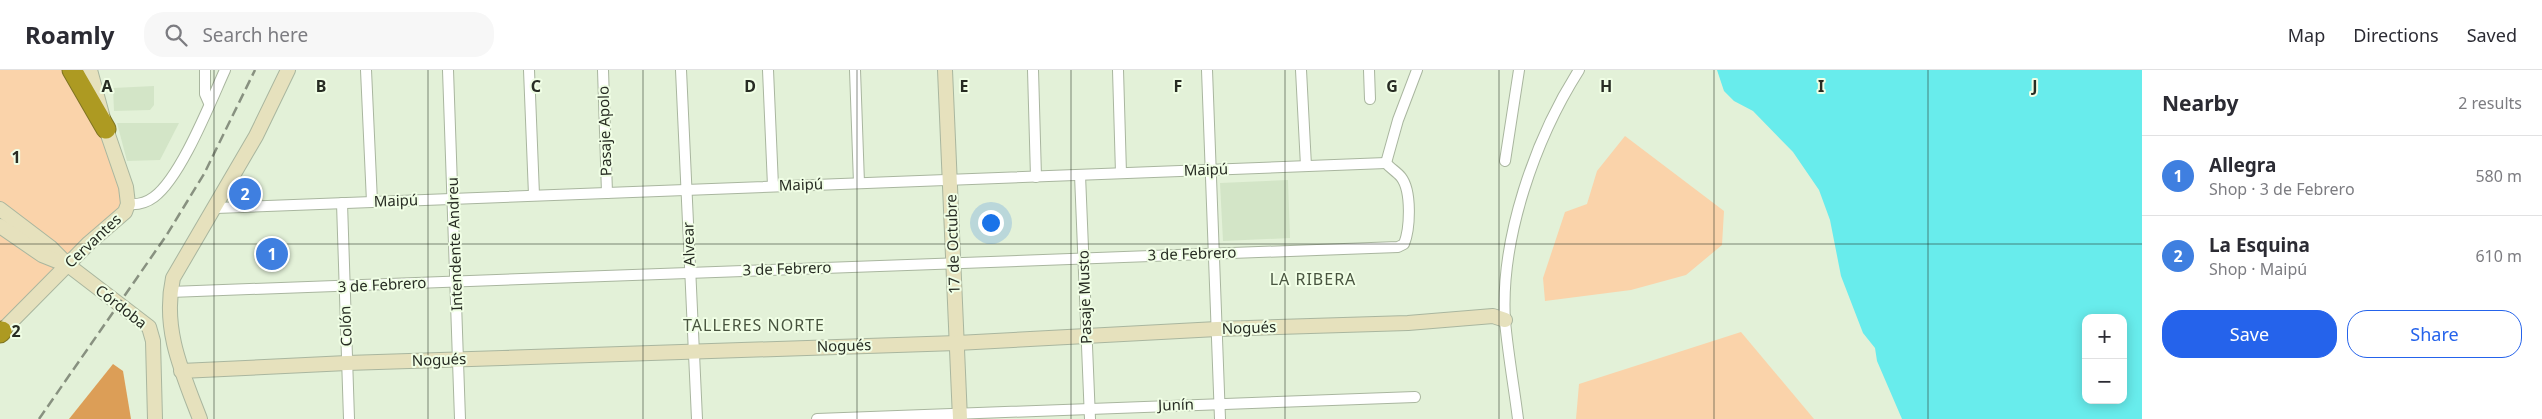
<!DOCTYPE html>
<html lang="en">
<head>
<meta charset="utf-8">
<style>
  body { margin:0; font-family:"Noto Sans",sans-serif; background:#f7f7f7; color:#2b2b33 }
  .controls { position:absolute; right:15px; bottom:15px; display:grid; overflow:hidden; border-radius:10px; box-shadow:0 2px 12px #0003 }
  .controls button { width:45px; height:45px; display:grid; place-items:center; padding:0; border:0; border-bottom:1px solid #e1e1e2; background:#fff; color:#2b2b33; font:25px sans-serif }
  .you { position:absolute; left:990px; top:152px; width:18px; height:18px; margin:-12px; border:4px solid #fff; border-radius:50%; background:#1a73e8; box-shadow:0 0 0 8px #1a73e833 }
  .badge { display:grid; place-items:center; width:32px; height:32px; border-radius:50%; background:#2563eb; color:#fff; font-size:16px; font-weight:700 }
  .pin { position:absolute; translate:-50% -50%; border:2px solid #fff; box-shadow:0 1px 5px #0006 }
  .list { margin:0; padding:0; list-style:none }
  h2 { display:flex; justify-content:space-between; align-items:center; height:65px; margin:0; padding:0 20px; font-size:21px }
  h2 small { font-size:16px; font-weight:400; color:#7c7c81 }
  .list li { display:grid; grid-template-columns:32px 1fr auto; gap:15px; align-items:center; box-sizing:border-box; height:80px; padding:0 20px; border-top:1px solid #e1e1e2 }
  .list b { display:block; font-size:19px; white-space:nowrap }
  .list p { margin:0; font-size:16px; white-space:nowrap; color:#7c7c81 }
  .list em { font-size:16px; font-style:normal; color:#7c7c81 }
  .actions { display:flex; gap:10px; padding:15px 20px }
  .actions a { flex:1; padding:11px 0; border:1px solid #2563eb; border-radius:20px; text-align:center; font-size:18px; color:#2563eb }
  .actions .main { background:#2563eb; color:#fff }
  .icon { flex:none; width:28px; height:28px; fill:none; stroke:currentColor; stroke-width:2; stroke-linecap:round; stroke-linejoin:round }
  .map { position:relative; flex:none; width:2142px; height:349px; overflow:hidden }
  header { display:flex; align-items:center; gap:30px; box-sizing:border-box; height:70px; padding:0 25px; background:#fff; border-bottom:1px solid #e1e1e2 }
  header strong { font-size:24px }
  nav { display:flex; gap:28px; margin-inline-start:auto; font-size:18px }
  .search { width:350px; height:45px; background:#f7f7f7; display:flex; align-items:center; gap:12px; box-sizing:border-box; padding:0 18px; border-radius:20px; color:#7c7c81; font-size:19px }
  main { display:flex }
  aside { flex:1; background:#fff }
  .map>svg:first-child { display:block }
</style>
</head>
<body>
<header>
<strong>Roamly</strong>
<div class="search"><svg class="icon" aria-label="search" viewBox="0 0 24 24"><circle cx="10" cy="10" r="6"/><path d="M15 15l6 6"/></svg>Search here</div>
<nav><a>Map</a><a>Directions</a><a>Saved</a></nav>
</header>
<main>
<div class="map">
<svg width="2142" height="349" viewBox="0 0 2142 349">
  <rect width="100%" height="100%" fill="#e3f1d8"/>
  <g fill="#d3e5c7">
    <path d="M154,16V35L150,40L114,41L113,18Z"/>
    <path d="M117,53H179L160,90L127,91Z"/>
    <path d="M1288,110L1290,168L1223,171L1220,113Z"/>
  </g>
  <g fill="#fad3aa">
    <path d="M0,0H90L128,134L0,263Z"/>
    <path d="M1625,66L1724,141L1722,175L1686,205L1631,220L1545,231L1543,208L1565,142L1587,134L1597,101Z"/>
    <path d="M1741,262L1814,349H1576L1579,314Z"/>
  </g>
  <path fill="#dc9e57" d="M113,294L123,301L131,349H69Z"/>
  <path fill="#68ecec" fill-rule="evenodd" d="M1717,0H2142V349H1902L1877,291L1875,278L1863,263L1841,206L1830,150L1819,120L1793,82L1753,41L1734,31L1724,21ZM2086,248H2123V330H2086Z"/>
  <g fill="none" stroke-linecap="round" stroke-linejoin="round">
    <defs>
      <g id="street">
        <path d="M205,0V24L209,33"/>
        <path d="M366,0L372,132"/>
        <path d="M448,0L460,349"/>
        <path d="M529,0L534,125"/>
        <path d="M603,0L607,123"/>
        <path d="M681,0L697,349"/>
        <path d="M768,0L773,116"/>
        <path d="M855,0L859,113"/>
        <path d="M1033,0L1036,107"/>
        <path d="M1118,0L1121,103"/>
        <path d="M1207,0L1220,349"/>
        <path d="M1301,0L1306,96"/>
        <path d="M1369,0L1370,29"/>
        <path d="M1505,91L1519,0"/>
        <path d="M1386,93L1398,50L1417,0"/>
        <path d="M1080,105L1090,349"/>
        <path d="M342,133L349,349"/>
        <path d="M128,134C138,135 146,133 154,127C181,107 210,33 225,0"/>
        <path d="M216,138L1386,93"/>
        <path d="M170,222L1398,177L1404,174C1410,159 1412,121 1401,107C1397,102 1390,98 1386,93"/>
        <path d="M817,349L1415,327"/>
        <path d="M1518,349C1514,317 1508,284 1505,251C1500,169 1535,69 1579,0"/>
      </g>
      <g id="secondary">
        <path d="M945,0L960,349"/>
        <path d="M0,139L50,177L68,195L149,257L153,271L155,349"/>
        <path d="M0,156L42,185L62,193"/>
        <path d="M0,263L89,173L125,142L128,134L126,117L106,59L90,0"/>
        <path d="M181,301L347,293L957,273L1217,259L1408,253L1493,246L1505,250"/>
        <path d="M200,349C182,302 162,259 173,208L256,66L288,0"/>
      </g>
      <g id="highway">
        <path d="M72,0L106,59"/>
        <path d="M0,263L2,261"/>
      </g>
    </defs>
    <use href="#street" stroke="#a9b69f" stroke-width="12"/>
    <use href="#secondary" stroke="#a9b69f" stroke-width="16"/>
    <use href="#highway" stroke="#7e7422" stroke-width="21"/>
    <use href="#street" stroke="#fff" stroke-width="10"/>
    <use href="#secondary" stroke="#e6e1bd" stroke-width="14"/>
    <use href="#highway" stroke="#ad9a22" stroke-width="19"/>
    <path stroke="#889180" stroke-width="2.5" stroke-dasharray="10 5" stroke-linecap="butt" d="M39,349L166,166L204,104L255,0"/>
  </g>
  <path fill="none" stroke="#272c23" stroke-width="1" stroke-opacity="0.55" d="M214,0V349M428,0V349M643,0V349M857,0V349M1071,0V349M1285,0V349M1499,0V349M1714,0V349M1928,0V349M0,174H2142"/>
  <g text-anchor="middle" stroke-width="4" stroke-linejoin="round" paint-order="stroke">
    <g font-size="15" fill="#272c23" stroke="#f0fee5">
      <text transform="translate(605 61) rotate(-92)" y="5">Pasaje Apolo</text>
      <text transform="translate(1206 100) rotate(-2)" y="5">Maipú</text>
      <text transform="translate(801 115) rotate(-2)" y="5">Maipú</text>
      <text transform="translate(396 131) rotate(-2)" y="5">Maipú</text>
      <text transform="translate(93 171) rotate(-43)" y="5">Cervantes</text>
      <text transform="translate(455 174) rotate(-92)" y="5">Intendente Andreu</text>
      <text transform="translate(689 174) rotate(-92)" y="5">Alvear</text>
      <text transform="translate(953 174) rotate(-92)" y="5">17 de Octubre</text>
      <text transform="translate(1192 184) rotate(-2)" y="5">3 de Febrero</text>
      <text transform="translate(787 199) rotate(-2)" y="5">3 de Febrero</text>
      <text transform="translate(382 215) rotate(-3)" y="5">3 de Febrero</text>
      <text transform="translate(1085 227) rotate(-92)" y="5">Pasaje Musto</text>
      <text transform="translate(121 237) rotate(38)" y="5">Córdoba</text>
      <text transform="translate(346 256) rotate(-92)" y="5">Colón</text>
      <text transform="translate(1249 258) rotate(-2)" y="5">Nogués</text>
      <text transform="translate(844 276) rotate(-2)" y="5">Nogués</text>
      <text transform="translate(439 290) rotate(-2)" y="5">Nogués</text>
      <text transform="translate(1176 335) rotate(-2)" y="5">Junín</text>
    </g>
    <g font-size="16" letter-spacing="1" fill="#48543f" stroke="#f0fee5">
      <text x="1313" y="215">LA RIBERA</text>
      <text x="754" y="261">TALLERES NORTE</text>
    </g>
  </g>
  <g font-size="16" text-anchor="middle" font-weight="bold" fill="#272c23" stroke="#f0fee5" stroke-width="4" stroke-linejoin="round" paint-order="stroke">
    <text x="107" y="22">A</text>
    <text x="321" y="22">B</text>
    <text x="536" y="22">C</text>
    <text x="750" y="22">D</text>
    <text x="964" y="22">E</text>
    <text x="1178" y="22">F</text>
    <text x="1392" y="22">G</text>
    <text x="1606" y="22">H</text>
    <text x="1821" y="22">I</text>
    <text x="2035" y="22">J</text>
    <text x="16" y="93">1</text>
    <text x="16" y="267">2</text>
  </g>
</svg>
<div class="controls">
<button>+</button>
<button>−</button>
</div>
<div class="you"></div>
<div class="pin badge" style="left:272px;top:184px;background:#3f7fe0">1</div>
<div class="pin badge" style="left:245px;top:124px;background:#3f7fe0">2</div>
</div>
<aside>
<h2>Nearby<small>2 results</small></h2>
<ul class="list">
<li><span class="badge" style="background:#3f7fe0">1</span><div><b>Allegra</b><p>Shop · 3 de Febrero</p></div><em>580 m</em></li>
<li><span class="badge" style="background:#3f7fe0">2</span><div><b>La Esquina</b><p>Shop · Maipú</p></div><em>610 m</em></li>
</ul>
<div class="actions"><a class="main">Save</a><a>Share</a></div>
</aside>
</main>
</body>
</html>
